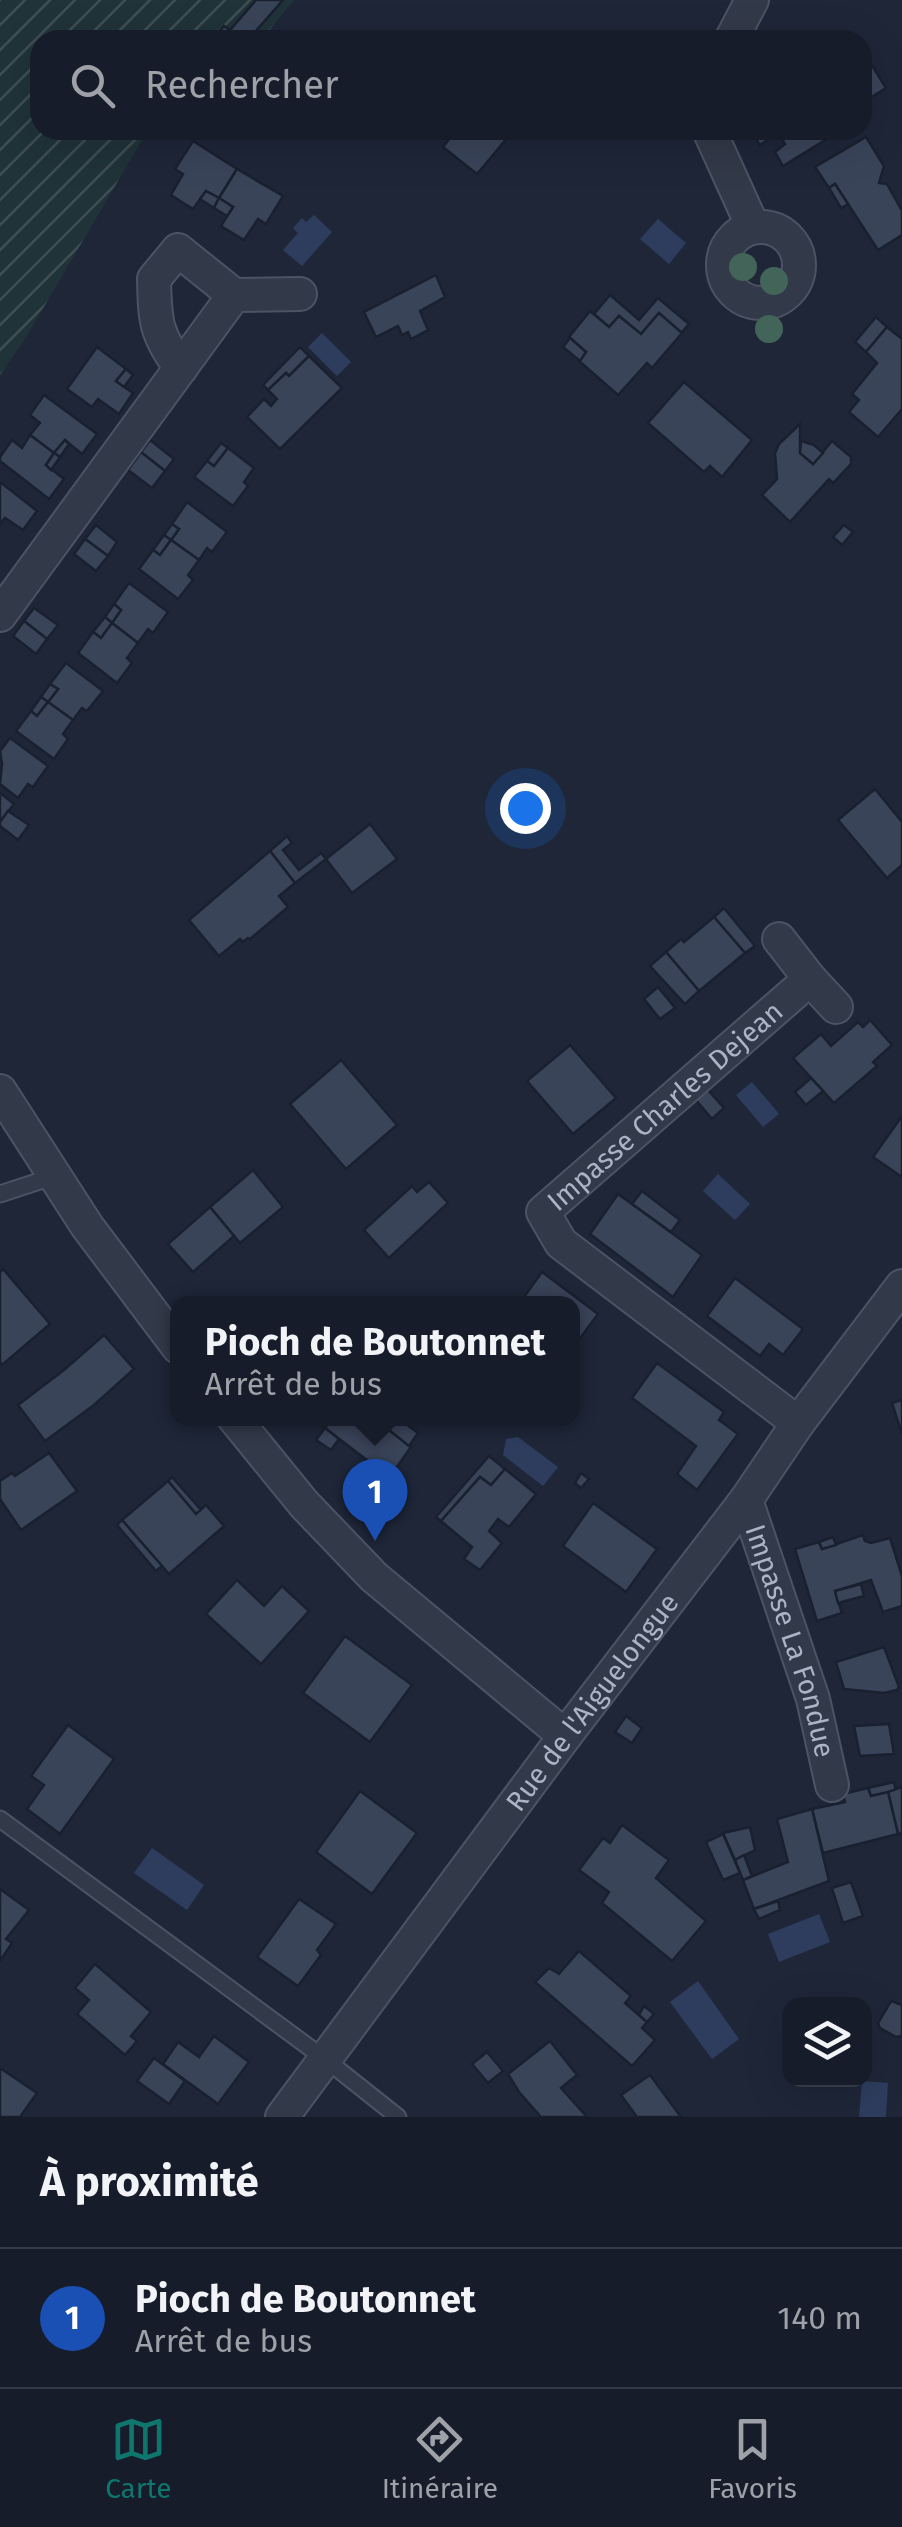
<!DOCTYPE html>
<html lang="fr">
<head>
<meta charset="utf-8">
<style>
  body { margin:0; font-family:"Fira Sans",sans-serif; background:#232936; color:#f1f3f6 }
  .controls { position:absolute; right:30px; bottom:30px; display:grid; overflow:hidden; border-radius:20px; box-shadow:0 10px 40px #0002 }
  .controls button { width:90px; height:90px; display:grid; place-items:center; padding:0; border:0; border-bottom:2px solid #353a47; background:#161c2a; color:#f1f3f6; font:50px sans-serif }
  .you { position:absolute; left:525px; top:808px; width:35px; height:35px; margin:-25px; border:8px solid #fff; border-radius:50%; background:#1a73e8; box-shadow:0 0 0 15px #1a73e833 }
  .badge { display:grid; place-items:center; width:65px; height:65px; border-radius:50%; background:#0f766e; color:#fff; font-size:32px; font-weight:700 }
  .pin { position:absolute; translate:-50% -82px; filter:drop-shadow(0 2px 5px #0008) }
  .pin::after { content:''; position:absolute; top:52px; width:35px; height:30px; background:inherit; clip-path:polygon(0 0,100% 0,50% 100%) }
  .popup { position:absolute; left:170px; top:1296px; width:410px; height:130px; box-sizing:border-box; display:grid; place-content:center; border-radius:20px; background:#161c2a; filter:drop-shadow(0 2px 8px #0005); font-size:32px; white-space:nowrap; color:#9ea1a8 }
  .popup b { font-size:38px; color:#f1f3f6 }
  .popup::after { content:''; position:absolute; left:50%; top:100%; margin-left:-20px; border:20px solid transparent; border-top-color:#161c2a }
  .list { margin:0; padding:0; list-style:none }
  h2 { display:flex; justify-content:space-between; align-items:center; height:130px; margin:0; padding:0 40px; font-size:42px }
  h2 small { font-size:32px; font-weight:400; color:#9ea1a8 }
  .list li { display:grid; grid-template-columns:65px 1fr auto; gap:30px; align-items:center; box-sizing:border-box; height:140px; padding:0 40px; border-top:2px solid #353a47 }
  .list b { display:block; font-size:38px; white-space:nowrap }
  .list p { margin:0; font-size:32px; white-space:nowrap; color:#9ea1a8 }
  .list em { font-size:32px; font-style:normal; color:#9ea1a8 }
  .icon { flex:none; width:55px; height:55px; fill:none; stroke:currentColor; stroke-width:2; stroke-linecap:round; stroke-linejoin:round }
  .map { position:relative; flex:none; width:902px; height:2117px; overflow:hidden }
  .search { position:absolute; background:#161c2a; box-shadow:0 10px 40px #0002; left:30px; right:30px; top:30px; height:110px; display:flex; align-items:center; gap:25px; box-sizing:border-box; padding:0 35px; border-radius:30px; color:#9ea1a8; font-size:38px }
  .sheet { height:270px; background:#161c2a }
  nav { display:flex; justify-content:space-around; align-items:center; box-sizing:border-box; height:140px; border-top:2px solid #353a47; background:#161c2a; font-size:28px; color:#9ea1a8 }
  nav a { display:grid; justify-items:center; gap:5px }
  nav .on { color:#0f766e }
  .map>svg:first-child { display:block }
</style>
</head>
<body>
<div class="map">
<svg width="902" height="2117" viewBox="0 0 902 2117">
  <defs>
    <pattern id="garden-furrows" width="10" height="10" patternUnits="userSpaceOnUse" patternTransform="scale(2.5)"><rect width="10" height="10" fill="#203339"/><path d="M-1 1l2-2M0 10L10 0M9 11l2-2" fill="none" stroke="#3e4e54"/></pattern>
  </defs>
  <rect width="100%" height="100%" fill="#1e2638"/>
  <path fill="url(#garden-furrows)" d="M0,0H294L261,40H40V130H148L25,339L0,375Z"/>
  <g fill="#2e3d5e">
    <path d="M314,215L332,232L302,266L283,250L298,233L293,228L302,218L306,222Z"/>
    <path d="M658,219L686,243L669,264L640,239Z"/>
    <path d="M322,333L351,362L337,376L308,347Z"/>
    <path d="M752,1082L779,1114L763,1127L736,1095Z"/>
    <path d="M718,1174L750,1204L735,1220L703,1191Z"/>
    <path d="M518,1437L558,1467L543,1486L503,1455L506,1439Z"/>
    <path d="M152,1848L204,1885L187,1910L134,1873Z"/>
    <path d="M819,1914L830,1942L779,1962L768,1934Z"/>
    <path d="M698,1981L739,2039L712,2059L670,2002Z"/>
    <path d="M862,2081L888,2083L886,2117H859Z"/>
  </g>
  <g fill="#3a4459" stroke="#19202f" stroke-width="2.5">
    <path d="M256,0H283L248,40H212L224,26L230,30Z"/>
    <path d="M862,49L886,88L862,103Z"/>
    <path d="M456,130H514L477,174L443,147Z"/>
    <path d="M750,130H825L830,137L783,166L775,152L785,144L778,133L760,145Z"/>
    <path d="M866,137L884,166L879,183L887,184L902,211V235L878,250L835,184L829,188L815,167Z"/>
    <path d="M193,141L237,169L219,198L206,191L193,209L171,195L183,174L175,169Z"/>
    <path d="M237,169L283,196L266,224L258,219L244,240L221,226L233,207L219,198Z"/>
    <path d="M835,184L848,204L841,208L829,188Z"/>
    <path d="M206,191L219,198L214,208L200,199Z"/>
    <path d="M219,198L233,207L227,216L214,208Z"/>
    <path d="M436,275L445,297L420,311L428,330L411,339L408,332L402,335L398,326L376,337L364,312Z"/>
    <path d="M610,295L639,320L658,298L689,324L681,333L659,313L641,334L619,316L609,327L594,314Z"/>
    <path d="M590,311L609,327L619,316L641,334L659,313L682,333L652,368L647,363L618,395L579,361L586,352L569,337Z"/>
    <path d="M876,317L887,327L866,352L855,342Z"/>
    <path d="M887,327L902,339V409L878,437L849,412L859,400L852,394L877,363L866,352Z"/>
    <path d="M570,338L586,352L580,361L563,347Z"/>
    <path d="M97,347L126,369L116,381L133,393L119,414L98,399L92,407L67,389Z"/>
    <path d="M300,347L309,356L289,376L286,373L268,390L263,385Z"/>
    <path d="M309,356L342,388L280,449L247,417L264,399L271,406L277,399L268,390L286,373L289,376Z"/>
    <path d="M126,369L133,375L124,387L116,381Z"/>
    <path d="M684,382L752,440L722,477L710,466L704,472L648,423Z"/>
    <path d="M44,395L97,434L82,454L65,440L54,453L30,435L40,423L30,415Z"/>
    <path d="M800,424V453L813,464L832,441L851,457V464L833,483L829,479L790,522L762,495L777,479L775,453L779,444Z"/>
    <path d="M30,435L54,453L46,465L64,479L49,499L0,461V457L12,440L22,448Z"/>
    <path d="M65,440L69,444L60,457L54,453Z"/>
    <path d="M150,440L174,459L165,471L141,452Z"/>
    <path d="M801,441L814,445L823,453L813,464L800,453Z"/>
    <path d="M221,443L228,448L214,466L207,461Z"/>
    <path d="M228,448L254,468L244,482L248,486L233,506L194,477L207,461L214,466Z"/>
    <path d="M141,452L165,471L152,488L128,470Z"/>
    <path d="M54,453L60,457L51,470L46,465Z"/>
    <path d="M0,482L37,511L23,530L5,518L0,524Z"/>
    <path d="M187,502L227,532L212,552L207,548L199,560L171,540L179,529L172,524Z"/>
    <path d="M172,524L179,529L171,540L164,535Z"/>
    <path d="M96,525L117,542L108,556L85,539Z"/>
    <path d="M844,525L853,532L842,545L833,537Z"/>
    <path d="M164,535L171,540L160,555L153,550Z"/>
    <path d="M85,539L108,556L96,571L74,554Z"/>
    <path d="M171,540L199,560L188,575L193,580L178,599L139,569L153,550L160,555Z"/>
    <path d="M129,583L168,612L153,633L148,629L138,643L112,623L121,610L114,604Z"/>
    <path d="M114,604L121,610L112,623L105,617Z"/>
    <path d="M34,608L58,625L47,639L24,621Z"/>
    <path d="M105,617L112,623L101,638L93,632Z"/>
    <path d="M24,621L47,639L36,654L13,636Z"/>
    <path d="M112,623L138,643L127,658L132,663L117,683L78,653L93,632L101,638Z"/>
    <path d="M66,663L103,691L87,711L82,708L73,720L48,702L58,689L50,684Z"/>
    <path d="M50,684L58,689L48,702L41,697Z"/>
    <path d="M41,697L48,702L37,716L31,711Z"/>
    <path d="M48,702L73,720L63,734L68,739L54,759L16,731L31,711L37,716Z"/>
    <path d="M10,738L48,766L33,787L28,784L18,798L0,784L2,764L0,751Z"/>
    <path d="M875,789L902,822V865L887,878L838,820Z"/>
    <path d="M0,793L14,804L0,822Z"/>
    <path d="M8,811L29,825L18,840L0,826V822Z"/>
    <path d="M370,824L397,859L352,893L326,859Z"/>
    <path d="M287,836L292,843L283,850L299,870L321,853L326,859L295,883L270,851Z"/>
    <path d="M270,851L295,883L279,896L288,907L250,939L248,938L243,942L240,939L219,956L189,920Z"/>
    <path d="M724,908L755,946L745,953L714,917Z"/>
    <path d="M714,917L745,953L699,991L666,952L681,939L684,942Z"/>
    <path d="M666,952L699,991L685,1004L650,966Z"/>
    <path d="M658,987L675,1008L660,1019L644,999Z"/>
    <path d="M870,1020L892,1045L873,1062L877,1066L834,1103L793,1058L821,1034L831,1046L858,1022L863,1027Z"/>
    <path d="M570,1045L616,1098L573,1134L527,1081Z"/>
    <path d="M341,1060L397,1125L346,1169L290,1104Z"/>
    <path d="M811,1078L823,1091L806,1105L795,1092Z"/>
    <path d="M707,1089L724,1108L712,1119L695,1099Z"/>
    <path d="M902,1116V1177L873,1157Z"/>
    <path d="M253,1170L283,1207L240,1243L210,1207Z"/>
    <path d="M429,1182L448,1203L389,1258L364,1230L412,1186L417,1192Z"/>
    <path d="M642,1191L680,1220L671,1232L632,1204Z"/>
    <path d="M618,1194L702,1255L673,1297L590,1234Z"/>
    <path d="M210,1207L234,1236L193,1272L168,1244Z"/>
    <path d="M3,1269L50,1324L2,1365L0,1362V1272Z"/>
    <path d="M542,1272L598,1314L572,1349V1304H519Z"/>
    <path d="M735,1278L803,1329L783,1355L769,1344L760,1356L707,1316Z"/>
    <path d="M104,1335L134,1369L94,1405L45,1441L18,1405L64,1370Z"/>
    <path d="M657,1363L724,1412L719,1420L738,1434L697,1490L677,1474L696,1446L632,1398Z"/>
    <path d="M902,1400V1434L892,1403Z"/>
    <path d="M312,1418H333L325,1428Z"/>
    <path d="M333,1418H374L411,1447L394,1471L381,1461L376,1467L325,1428Z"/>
    <path d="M382,1418H398L418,1433L409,1446L379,1422Z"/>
    <path d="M325,1428L339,1439L331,1450L316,1440Z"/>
    <path d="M49,1453L77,1491L21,1530L0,1499V1481L12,1473L15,1476Z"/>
    <path d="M489,1456L505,1469L491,1485L480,1477L441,1521L436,1517Z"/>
    <path d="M505,1469L536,1494L509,1527L498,1519L489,1531L502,1543L480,1570L464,1559L472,1547L441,1521L480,1477L491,1485Z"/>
    <path d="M581,1473L589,1479L581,1488L575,1483Z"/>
    <path d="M172,1477L201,1510L196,1514L168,1481Z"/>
    <path d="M168,1481L196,1514L206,1505L224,1526L169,1574L122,1520Z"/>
    <path d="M593,1503L657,1549L626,1592L563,1546Z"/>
    <path d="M122,1520L162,1566L156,1571L117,1525Z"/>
    <path d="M863,1535L865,1541L871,1543L890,1538L902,1576V1606L883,1612L871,1580L835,1591L842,1613L817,1621L795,1549L819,1542L822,1549Z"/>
    <path d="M833,1537L836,1545L822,1549L819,1542Z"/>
    <path d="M237,1580L264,1606L282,1586L309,1611L261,1664L206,1614Z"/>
    <path d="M861,1584L864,1596L838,1603L835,1591Z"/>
    <path d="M345,1636L412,1685L370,1742L303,1693Z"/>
    <path d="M884,1647L899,1687L897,1690L884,1693L844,1689L836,1662Z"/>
    <path d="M626,1716L642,1728L632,1743L615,1732Z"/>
    <path d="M889,1724L894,1754L860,1756L854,1726Z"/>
    <path d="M68,1725L114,1759L60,1834L27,1809L44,1785L31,1776Z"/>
    <path d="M894,1782L896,1791L871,1796L868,1788Z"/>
    <path d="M902,1787V1833L898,1834L888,1792Z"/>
    <path d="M868,1788L871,1796L888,1792L898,1834L823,1853L812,1809L845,1802L843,1794Z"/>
    <path d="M360,1791L417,1833L372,1894L316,1852Z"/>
    <path d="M812,1809L829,1881L754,1909L743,1880L788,1862L777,1819Z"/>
    <path d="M622,1825L669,1860L656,1878L706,1921L672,1961L602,1903L609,1892L579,1870L603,1838L610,1843Z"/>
    <path d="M750,1827L755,1850L735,1860L723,1833Z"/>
    <path d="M723,1834L740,1873L723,1880L706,1842Z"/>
    <path d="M744,1855L752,1876L743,1880L735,1860Z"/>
    <path d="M851,1882L863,1916L843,1923L832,1888Z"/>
    <path d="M0,1889L29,1910L6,1939L12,1943L0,1961Z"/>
    <path d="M299,1899L336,1924L317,1950L321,1955L298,1986L257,1957Z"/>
    <path d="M778,1901L780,1910L759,1919L754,1909Z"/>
    <path d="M579,1951L631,1996L625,2003L647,2022L642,2028L655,2040L632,2066L535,1982L549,1968L559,1974Z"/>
    <path d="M95,1964L151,2012L131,2036L137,2041L125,2055L77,2014L89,2000L75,1988Z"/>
    <path d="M891,2001L902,2005V2036L896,2037L880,2028L878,2023Z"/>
    <path d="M644,2006L654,2014L647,2022L639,2015Z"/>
    <path d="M214,2036L249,2062L218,2104L163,2064L178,2042L199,2057Z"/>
    <path d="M550,2041L577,2075L561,2088L587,2117H541L519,2092L508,2074Z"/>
    <path d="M487,2052L503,2071L488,2083L472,2064Z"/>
    <path d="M154,2058L185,2081L169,2104L137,2081Z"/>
    <path d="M0,2068L37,2093L20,2117H0Z"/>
    <path d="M650,2075L681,2117H637L621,2095Z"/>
  </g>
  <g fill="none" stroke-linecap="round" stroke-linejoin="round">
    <defs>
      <g id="lane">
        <path d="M0,1194L55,1176"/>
        <path d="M0,1819L325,2059L398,2117"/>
      </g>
      <g id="street">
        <path d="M731,40L752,0"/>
        <path d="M709,130L753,227"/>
        <circle cx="761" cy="265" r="38"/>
        <path d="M181,368C155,334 155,320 154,279L178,250L234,295"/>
        <path d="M0,615L234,295L300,294"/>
        <path d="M779,939L810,979L836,1007"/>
        <path d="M0,1091L87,1226L178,1347"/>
        <path d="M234,1418L304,1504L374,1577L565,1736"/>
        <path id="s1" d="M798,1423L561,1243L543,1212L810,979"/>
        <path id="s2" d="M746,1500L813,1699L832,1785"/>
        <path id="s3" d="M282,2117L565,1736L746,1500L798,1423L902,1286"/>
      </g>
    </defs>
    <use href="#lane" stroke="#4c5364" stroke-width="19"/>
    <use href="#street" stroke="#4c5364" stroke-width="36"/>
    <use href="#lane" stroke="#323948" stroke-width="15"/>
    <use href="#street" stroke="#323948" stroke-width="32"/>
  </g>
  <g fill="#436459">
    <circle cx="743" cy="267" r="14"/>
    <circle cx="774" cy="281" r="14"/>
    <circle cx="769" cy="329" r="14"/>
  </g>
  <g text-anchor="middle" stroke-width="10" stroke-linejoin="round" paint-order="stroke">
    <g font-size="28" fill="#abb3c6" stroke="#171e2d">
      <text dy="10" stroke="none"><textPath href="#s1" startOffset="495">Impasse Charles Dejean</textPath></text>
      <text dy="10" stroke="none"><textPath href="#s2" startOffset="148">Impasse La Fondue</textPath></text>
      <text dy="10" stroke="none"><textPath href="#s3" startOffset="518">Rue de l'Aiguelongue</textPath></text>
    </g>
  </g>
</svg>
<div class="controls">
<button><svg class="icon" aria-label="layers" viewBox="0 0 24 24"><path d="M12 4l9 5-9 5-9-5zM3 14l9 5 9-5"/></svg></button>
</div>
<div class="you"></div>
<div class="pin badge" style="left:375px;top:1541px;background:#1a4fb4">1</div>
<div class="popup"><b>Pioch de Boutonnet</b>Arrêt de bus</div>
<div class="search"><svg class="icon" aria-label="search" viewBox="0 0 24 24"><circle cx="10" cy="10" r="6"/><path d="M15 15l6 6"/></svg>Rechercher</div>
</div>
<section class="sheet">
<h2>À proximité<small></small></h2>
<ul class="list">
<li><span class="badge" style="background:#1a4fb4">1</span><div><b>Pioch de Boutonnet</b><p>Arrêt de bus</p></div><em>140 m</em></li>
</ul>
</section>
<nav>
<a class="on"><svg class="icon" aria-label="map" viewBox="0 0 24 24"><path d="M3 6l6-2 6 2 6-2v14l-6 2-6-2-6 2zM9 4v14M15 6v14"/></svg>Carte</a>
<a><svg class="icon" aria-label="directions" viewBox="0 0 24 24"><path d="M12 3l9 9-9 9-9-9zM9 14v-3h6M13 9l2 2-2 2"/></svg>Itinéraire</a>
<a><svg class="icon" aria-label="saved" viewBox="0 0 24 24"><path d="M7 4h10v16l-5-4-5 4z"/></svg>Favoris</a>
</nav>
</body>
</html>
